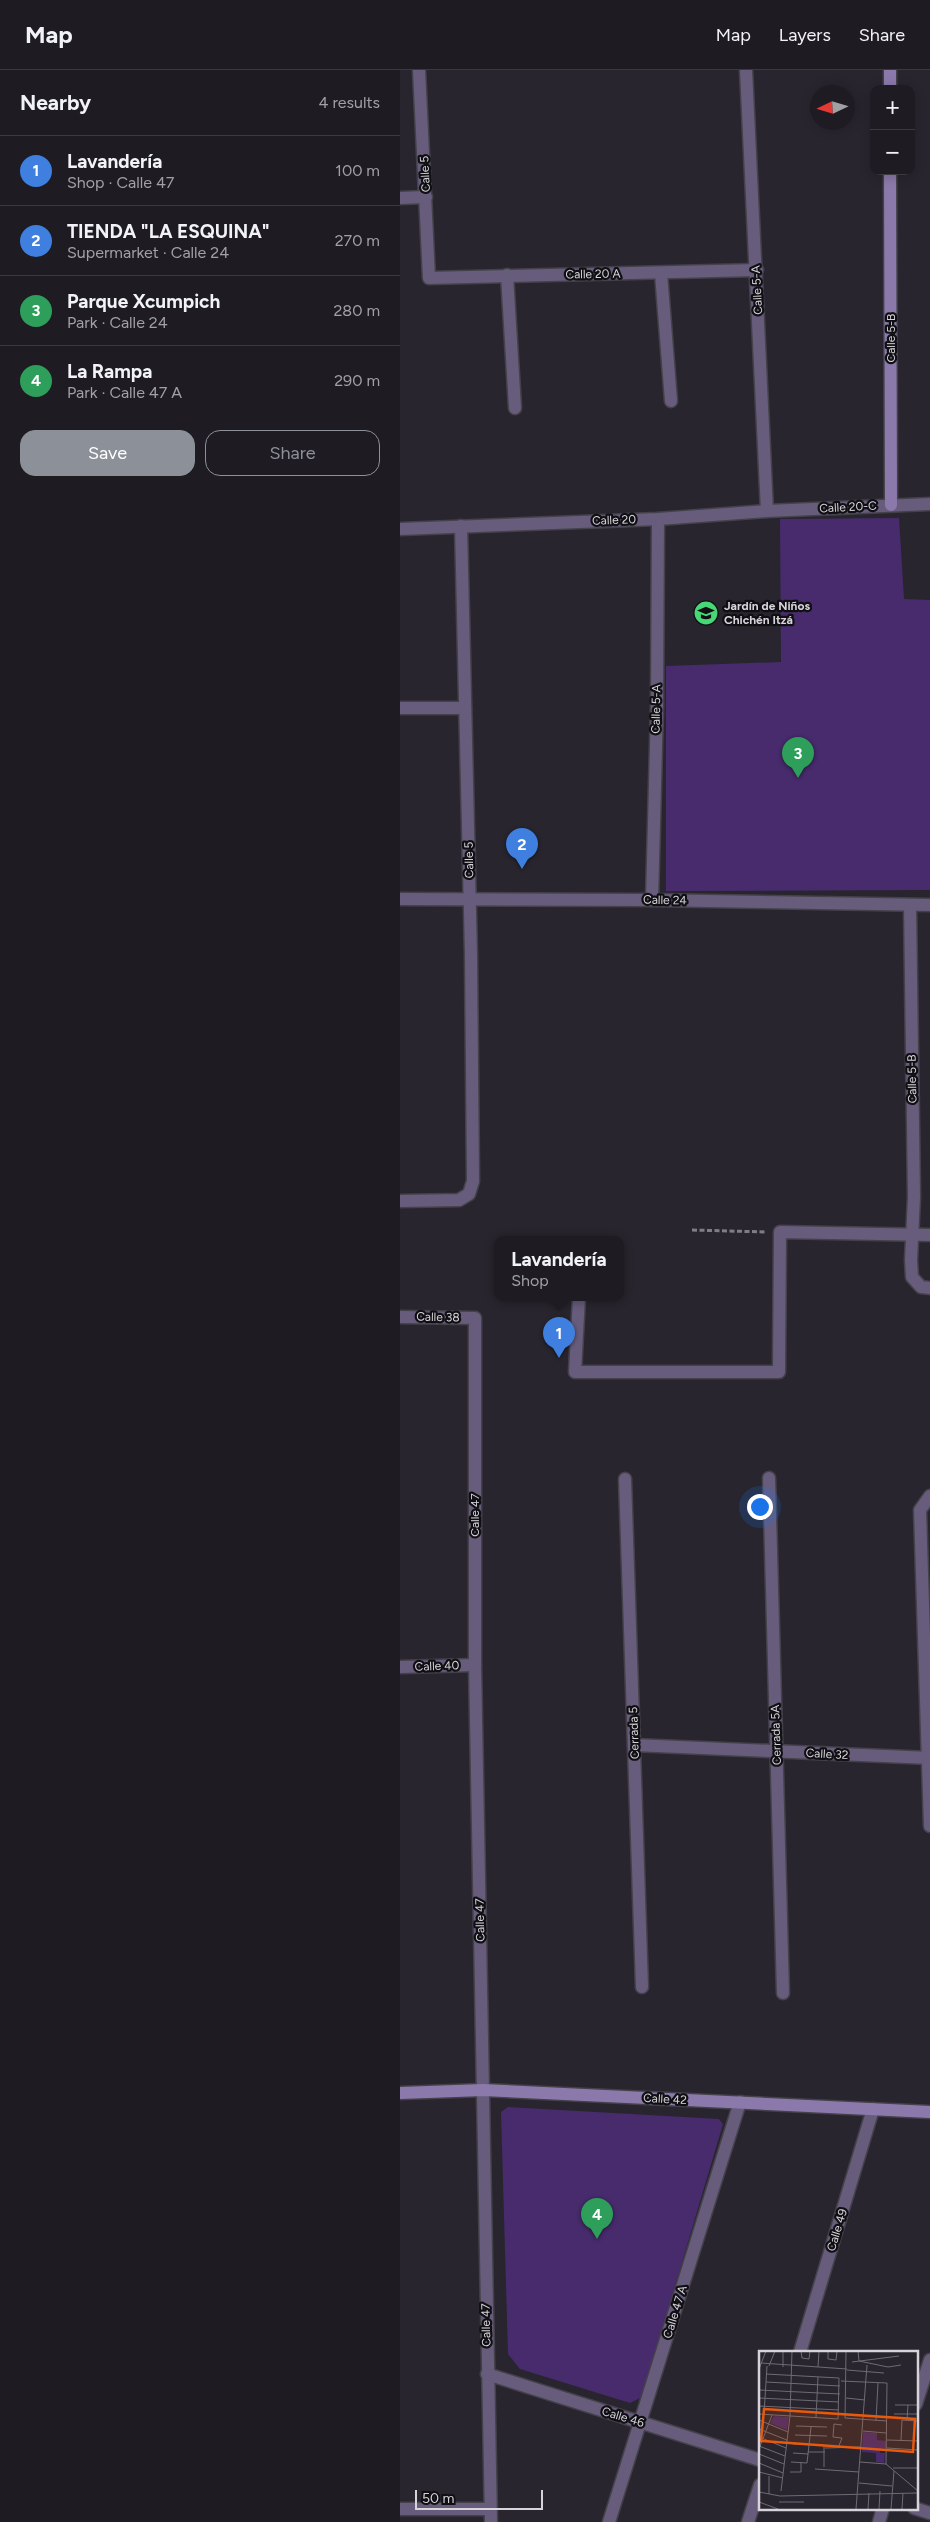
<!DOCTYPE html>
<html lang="en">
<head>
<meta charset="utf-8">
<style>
  body { margin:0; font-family:Figtree,sans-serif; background:#2b292f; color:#f1f3f6 }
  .controls { position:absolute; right:15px; top:15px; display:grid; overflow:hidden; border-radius:10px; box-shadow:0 2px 12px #0003 }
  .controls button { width:45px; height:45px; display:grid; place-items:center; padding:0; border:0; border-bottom:1px solid #3c3a40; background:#1e1c22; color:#f1f3f6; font:25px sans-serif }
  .compass { position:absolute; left:410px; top:15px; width:45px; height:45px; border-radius:50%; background:#1e1c22; box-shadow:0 2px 12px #0003; rotate:266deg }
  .scale { position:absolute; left:15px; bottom:12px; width:128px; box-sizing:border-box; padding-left:5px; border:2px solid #d6d4da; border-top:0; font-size:14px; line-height:18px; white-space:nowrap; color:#d6d4da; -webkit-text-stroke:4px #100f13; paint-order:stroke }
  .you { position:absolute; left:359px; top:1436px; width:18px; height:18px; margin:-12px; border:4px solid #fff; border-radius:50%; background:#1a73e8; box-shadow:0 0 0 8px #1a73e833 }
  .badge { display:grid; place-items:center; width:32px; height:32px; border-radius:50%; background:#8c9099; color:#fff; font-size:16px; font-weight:700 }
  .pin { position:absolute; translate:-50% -41px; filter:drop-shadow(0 1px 2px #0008) }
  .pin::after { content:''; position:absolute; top:26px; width:18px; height:15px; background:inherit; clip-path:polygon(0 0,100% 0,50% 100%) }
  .popup { position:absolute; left:94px; top:1166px; width:130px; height:65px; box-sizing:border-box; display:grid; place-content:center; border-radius:10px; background:#1e1c22; filter:drop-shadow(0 1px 4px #0005); font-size:16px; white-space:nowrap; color:#a1a1a5 }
  .popup b { font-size:19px; color:#f1f3f6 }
  .popup::after { content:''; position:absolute; left:50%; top:100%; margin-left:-10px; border:10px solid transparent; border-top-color:#1e1c22 }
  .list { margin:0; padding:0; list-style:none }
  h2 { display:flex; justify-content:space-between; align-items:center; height:65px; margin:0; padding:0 20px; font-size:21px }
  h2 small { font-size:16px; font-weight:400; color:#a1a1a5 }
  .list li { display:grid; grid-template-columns:32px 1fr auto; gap:15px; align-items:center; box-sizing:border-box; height:70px; padding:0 20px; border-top:1px solid #3c3a40 }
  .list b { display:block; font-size:19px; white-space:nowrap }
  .list p { margin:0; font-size:16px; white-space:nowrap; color:#a1a1a5 }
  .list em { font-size:16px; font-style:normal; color:#a1a1a5 }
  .actions { display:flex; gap:10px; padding:15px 20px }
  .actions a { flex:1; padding:11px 0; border:1px solid #8c9099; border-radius:15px; text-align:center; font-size:18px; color:#8c9099 }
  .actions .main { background:#8c9099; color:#fff }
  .map { position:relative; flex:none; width:530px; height:2452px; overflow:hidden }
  header { display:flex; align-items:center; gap:30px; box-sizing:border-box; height:70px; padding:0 25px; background:#1e1c22; border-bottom:1px solid #3c3a40 }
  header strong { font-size:24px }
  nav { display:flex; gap:28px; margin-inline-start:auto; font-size:18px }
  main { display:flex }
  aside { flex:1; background:#1e1c22 }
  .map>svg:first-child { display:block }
</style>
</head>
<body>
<header>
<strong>Map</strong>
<nav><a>Map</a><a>Layers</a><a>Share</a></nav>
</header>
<main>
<aside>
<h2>Nearby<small>4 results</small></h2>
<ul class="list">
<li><span class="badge" style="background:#3f7fe0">1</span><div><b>Lavandería</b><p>Shop · Calle 47</p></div><em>100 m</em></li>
<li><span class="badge" style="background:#3f7fe0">2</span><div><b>TIENDA &quot;LA ESQUINA&quot;</b><p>Supermarket · Calle 24</p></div><em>270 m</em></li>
<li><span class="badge" style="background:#2e9e5b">3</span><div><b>Parque Xcumpich</b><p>Park · Calle 24</p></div><em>280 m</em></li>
<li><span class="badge" style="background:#2e9e5b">4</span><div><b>La Rampa</b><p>Park · Calle 47 A</p></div><em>290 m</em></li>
</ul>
<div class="actions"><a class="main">Save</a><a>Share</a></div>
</aside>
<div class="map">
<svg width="530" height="2452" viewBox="0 0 530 2452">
  <rect width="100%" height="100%" fill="#28252e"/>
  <g fill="#472b6c">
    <path d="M499,448L504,529L530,530V820L266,821V596L381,592L380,449Z"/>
    <path d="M108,2037L319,2049L323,2054L242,2327L230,2333L120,2299L108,2284L101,2042Z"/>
  </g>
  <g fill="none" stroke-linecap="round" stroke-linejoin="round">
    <defs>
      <g id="street">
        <path d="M19,0L29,208L357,200"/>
        <path d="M346,0L367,441"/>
        <path d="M0,128L26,127"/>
        <path d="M261,203L271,331"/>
        <path d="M107,205L115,338"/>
        <path d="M0,459L258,449L367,441L530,434"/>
        <path d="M0,638H65"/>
        <path d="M0,829L252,830L530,835"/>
        <path d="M252,830L257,637L258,449"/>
        <path d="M510,836L514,1127L511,1190L512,1207L521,1217L530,1218"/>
        <path d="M0,1131L59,1130L69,1124L73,1111L71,885L61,456"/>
        <path d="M179,1227L175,1302H379L380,1162L530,1165"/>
        <path d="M0,1247L75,1248V1595L91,2452"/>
        <path d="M369,1408L383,1923"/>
        <path d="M225,1409L242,1917"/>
        <path d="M530,1426L520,1440L530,1756"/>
        <path d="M0,1597L75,1595"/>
        <path d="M234,1675L530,1688"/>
        <path d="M400,2282L473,2039"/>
        <path d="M87,2304L360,2390"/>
        <path d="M516,2334L530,2290"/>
        <path d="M514,2438L530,2443"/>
        <path d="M0,2439H90"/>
        <path d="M209,2452L340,2032"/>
        <path d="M348,2452L360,2415"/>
        <path d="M479,2452L483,2438"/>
      </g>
      <g id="secondary">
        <path d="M490,0V19"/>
        <path d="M490,101L491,435"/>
        <path d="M0,2023L83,2020L530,2042"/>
      </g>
    </defs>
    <use href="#street" stroke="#44414a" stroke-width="15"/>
    <use href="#secondary" stroke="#44414a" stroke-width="15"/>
    <path stroke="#807e85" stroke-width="3" stroke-dasharray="5 2.5" stroke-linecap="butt" d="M292,1160L367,1162"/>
    <use href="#street" stroke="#675c7b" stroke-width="12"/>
    <use href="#secondary" stroke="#8b79ab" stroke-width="12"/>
  </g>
  <defs>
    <symbol id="school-disc" viewBox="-11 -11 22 22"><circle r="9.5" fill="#47d779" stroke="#100f13"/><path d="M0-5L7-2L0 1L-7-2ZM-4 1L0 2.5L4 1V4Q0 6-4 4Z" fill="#111"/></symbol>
  </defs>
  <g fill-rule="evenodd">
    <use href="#school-disc" x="292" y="529" width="28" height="28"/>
  </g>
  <g text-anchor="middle" stroke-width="4.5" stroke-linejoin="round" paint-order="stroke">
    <g font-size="12" fill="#d6d4da" stroke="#100f13">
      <text transform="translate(25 104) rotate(-93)" y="4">Calle 5</text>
      <text transform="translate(193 204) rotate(-1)" y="4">Calle 20 A</text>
      <text transform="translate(357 220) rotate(-93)" y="4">Calle 5-A</text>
      <text transform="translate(491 268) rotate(-90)" y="4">Calle 5-B</text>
      <text transform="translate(448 437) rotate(-3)" y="4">Calle 20-C</text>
      <text transform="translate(214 450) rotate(-2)" y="4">Calle 20</text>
      <text transform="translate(256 639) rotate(-89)" y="4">Calle 5-A</text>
      <text transform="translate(69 790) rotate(-91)" y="4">Calle 5</text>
      <text transform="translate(265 830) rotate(1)" y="4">Calle 24</text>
      <text transform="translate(512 1009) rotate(-91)" y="4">Calle 5-B</text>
      <text transform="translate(38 1247) rotate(1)" y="4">Calle 38</text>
      <text transform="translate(75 1445) rotate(-90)" y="4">Calle 47</text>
      <text transform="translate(37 1596) rotate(-2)" y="4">Calle 40</text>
      <text transform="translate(234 1663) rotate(-92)" y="4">Cerrada 5</text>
      <text transform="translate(376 1665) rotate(-92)" y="4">Cerrada 5A</text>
      <text transform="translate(427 1684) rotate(3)" y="4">Calle 32</text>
      <text transform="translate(80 1850) rotate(-91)" y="4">Calle 47</text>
      <text transform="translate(265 2029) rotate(3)" y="4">Calle 42</text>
      <text transform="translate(437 2160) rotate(-73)" y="4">Calle 49</text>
      <text transform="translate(275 2242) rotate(-73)" y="4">Calle 47 A</text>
      <text transform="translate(86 2255) rotate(-91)" y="4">Calle 47</text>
      <text transform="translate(223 2347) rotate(17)" y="4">Calle 46</text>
    </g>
    <g font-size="12" font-weight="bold" fill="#d6d4da" stroke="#100f13" text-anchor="start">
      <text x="324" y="540">Jardín de Niños<tspan x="324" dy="14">Chichén Itzá</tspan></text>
    </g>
  </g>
  <g transform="translate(359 2281)">
    <rect width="159" height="159" fill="#28252e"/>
    <path d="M15,65L30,66L28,79L11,72ZM104,81L118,82V89L127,90V97L121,98V102H126L125,112L117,111V102L103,101Z" fill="#472b6c"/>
    <path fill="none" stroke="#6e6b73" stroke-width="1" d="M42,0L43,7L50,8L51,0M69,0V8L77,9L78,0M87,0L86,67L128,70M99,0L100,10L129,16L142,14M93,11L140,5M2,12L88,18M10,15L16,0M24,16V0M59,16L60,0M0,18L7,0M88,19L125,22M82,30L128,32L127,113M7,31L81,35M0,39L81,43M0,47L80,51M87,47L106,49M136,54H159M0,55L80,59M0,63L79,68L80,27L7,23M5,63L8,15M135,63H159M57,66L59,26M0,69L29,81M148,69L149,54M117,70L119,32M37,75L68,76M0,78L28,89M104,80L127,82M36,84L68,85M0,86L27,97M128,89L159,90M142,89L143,69L159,70M34,93L65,94V116M0,95L26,105M66,97L102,96M79,97L83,87L74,86L75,73L83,74M128,97L159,99M0,98L13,64M49,101H66M34,102L49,103M0,103L25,113M32,111L48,112L52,76M101,111L127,113M0,112L24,122M127,113L159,140M134,117H159M56,118L100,121M0,121L24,127M31,121H42V111M10,125V143M100,132L133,135M22,140L31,65L33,0M0,141L21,145L159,142M0,151L19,158M20,151H45M97,158L108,14M109,158L110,142M120,158L121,140M132,158L135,120M143,158L144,142"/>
    <path fill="#e8590c" fill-opacity="0.15" stroke="#e8590c" stroke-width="2.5" d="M5,58L156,68L154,101L2,90Z"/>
    <rect width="159" height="159" fill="none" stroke="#d6d4da" stroke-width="2.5"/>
  </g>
</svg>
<div class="controls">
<button>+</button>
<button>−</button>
</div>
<svg class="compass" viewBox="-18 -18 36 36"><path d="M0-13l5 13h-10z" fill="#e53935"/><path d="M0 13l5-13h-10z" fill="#a1a1a5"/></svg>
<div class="scale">50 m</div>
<div class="you"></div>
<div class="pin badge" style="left:159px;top:1288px;background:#3f7fe0">1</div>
<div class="popup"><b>Lavandería</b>Shop</div>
<div class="pin badge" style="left:122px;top:799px;background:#3f7fe0">2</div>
<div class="pin badge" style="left:398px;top:708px;background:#2e9e5b">3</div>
<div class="pin badge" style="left:197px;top:2169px;background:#2e9e5b">4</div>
</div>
</main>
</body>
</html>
